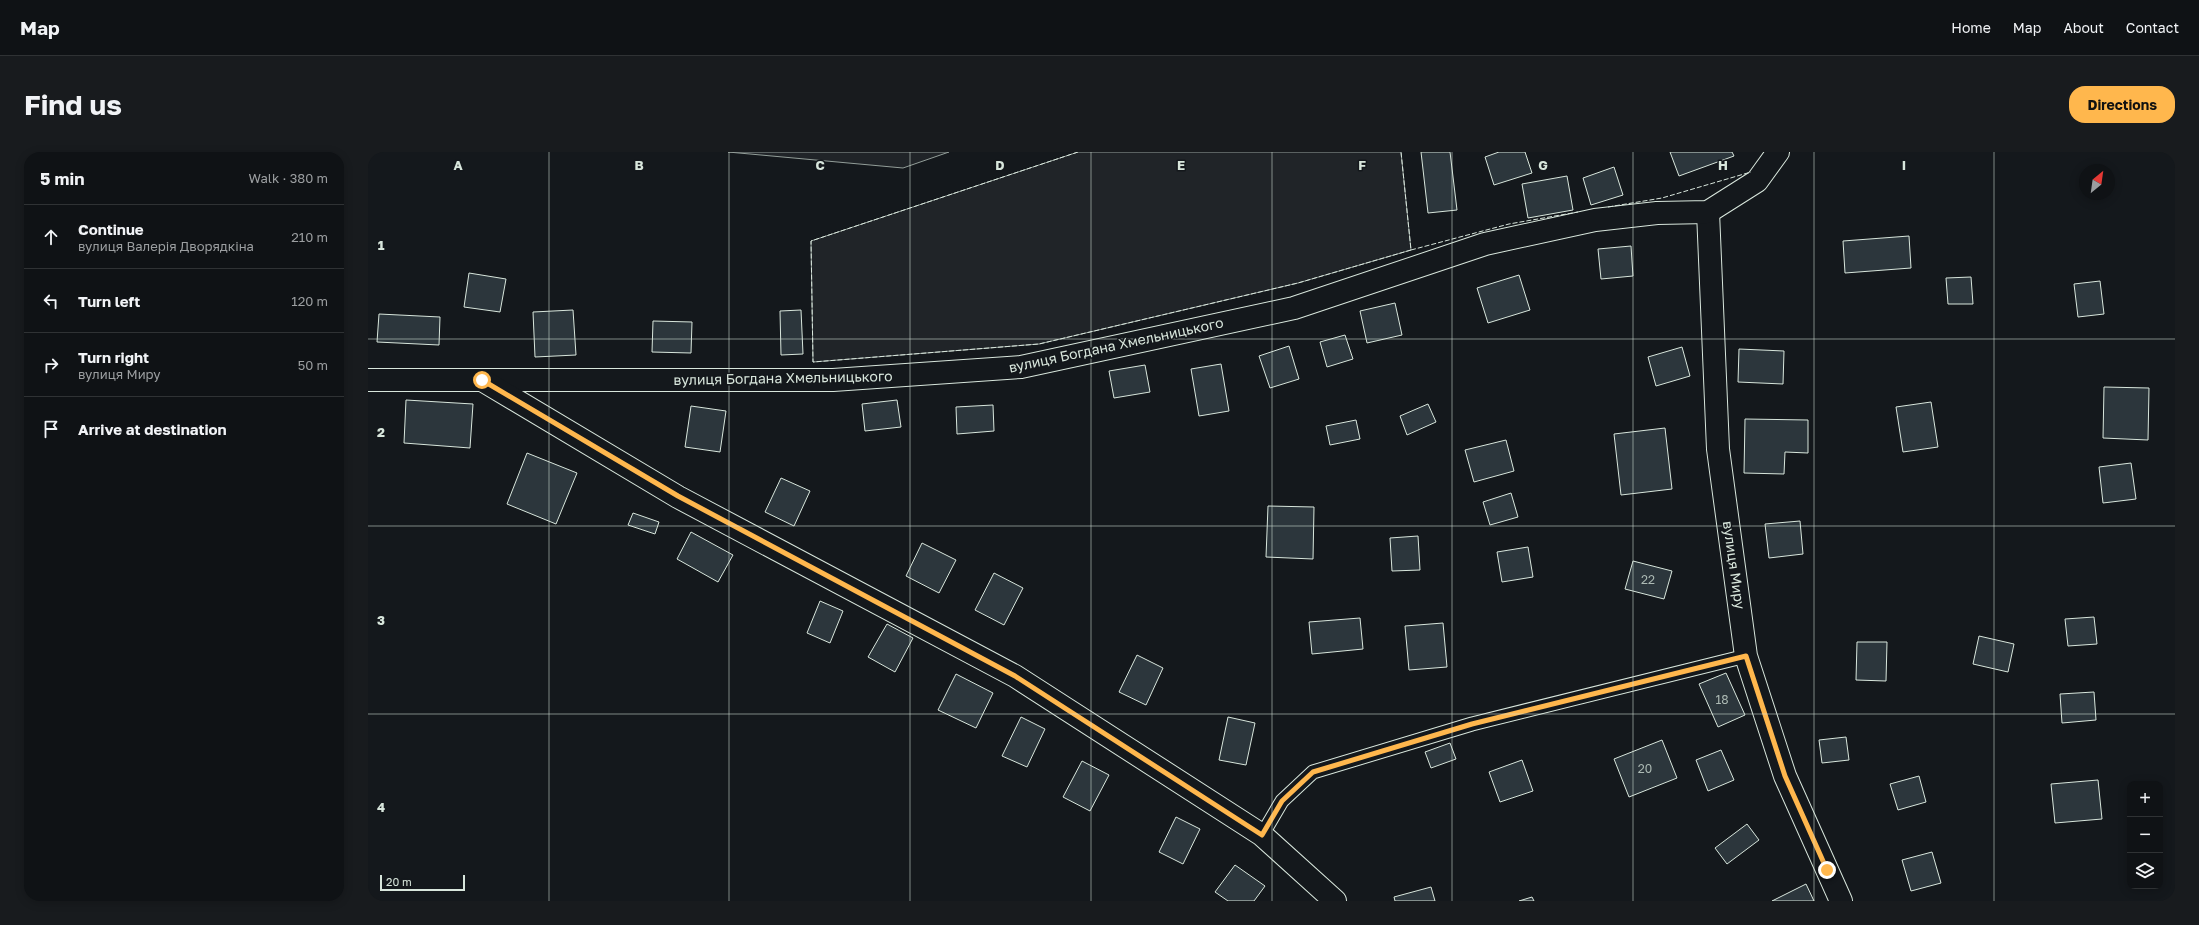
<!DOCTYPE html>
<html lang="en">
<head>
<meta charset="utf-8">
<style>
  body { margin:0; font-family:"Golos Text",sans-serif; background:#181b1e; color:#f1f3f6 }
  .controls { position:absolute; right:12px; bottom:12px; display:grid; overflow:hidden; border-radius:8px; box-shadow:0 2px 10px #0003 }
  .controls button { width:36px; height:36px; display:grid; place-items:center; padding:0; border:0; border-bottom:1px solid #2f3234; background:#0f1215; color:#f1f3f6; font:20px sans-serif }
  .compass { position:absolute; left:1711px; top:12px; width:36px; height:36px; border-radius:50%; background:#0f1215; box-shadow:0 2px 10px #0003; rotate:29deg }
  .scale { position:absolute; left:12px; bottom:10px; width:85px; box-sizing:border-box; padding-left:4px; border:2px solid #d8e6dc; border-top:0; font-size:11px; line-height:14px; white-space:nowrap; color:#d8e6dc; -webkit-text-stroke:3px #14181c; paint-order:stroke }
  .stop { position:absolute; width:12px; height:12px; margin:-9px; border:3px solid #ffb74d; border-radius:50%; background:#fff }
  .stop.end { background:#ffb74d; border-color:#fff; box-shadow:0 1px 4px #0008 }
  .list { margin:0; padding:0; list-style:none }
  h2 { display:flex; justify-content:space-between; align-items:center; height:52px; margin:0; padding:0 16px; font-size:17px }
  h2 small { font-size:13px; font-weight:400; color:#9b9ea0 }
  .list li { display:grid; grid-template-columns:26px 1fr auto; gap:12px; align-items:center; box-sizing:border-box; height:64px; padding:0 16px; border-top:1px solid #2f3234 }
  .list b { display:block; font-size:15px; white-space:nowrap }
  .list p { margin:0; font-size:13px; white-space:nowrap; color:#9b9ea0 }
  .list em { font-size:13px; font-style:normal; color:#9b9ea0 }
  .icon { flex:none; width:22px; height:22px; fill:none; stroke:currentColor; stroke-width:2; stroke-linecap:round; stroke-linejoin:round }
  .map { position:relative; flex:none; width:1807px; height:749px; overflow:hidden; border-radius:16px }
  header { display:flex; align-items:center; gap:24px; box-sizing:border-box; height:56px; padding:0 20px; background:#0f1215; border-bottom:1px solid #2f3234 }
  header strong { font-size:19px }
  nav { display:flex; gap:22px; margin-inline-start:auto; font-size:14px }
  .intro { display:flex; align-items:center; justify-content:space-between; box-sizing:border-box; height:96px; padding:0 24px }
  h1 { margin:0; font-size:28px }
  .button { padding:10px 18px; border-radius:16px; background:#ffb74d; color:#111; font-size:14px; font-weight:700 }
  main { display:flex; gap:24px; padding:0 24px }
  aside { flex:1; background:#0f1215; border-radius:16px; box-shadow:0 2px 10px #0003 }
  .map>svg:first-child { display:block }
</style>
</head>
<body>
<header>
<strong>Map</strong>
<nav><a>Home</a><a>Map</a><a>About</a><a>Contact</a></nav>
</header>
<div class="intro"><h1>Find us</h1><a class="button">Directions</a></div>
<main>
<aside>
<h2>5 min<small>Walk · 380 m</small></h2>
<ul class="list">
<li><svg class="icon" aria-label="ahead" viewBox="0 0 24 24"><path d="M12 20V5M6 11l6-6 6 6"/></svg><div><b>Continue</b><p>вулиця Валерія Дворядкіна</p></div><em>210 m</em></li>
<li><svg class="icon" aria-label="left" viewBox="0 0 24 24"><path d="M17 20v-9H6M10 6l-5 5 5 5"/></svg><div><b>Turn left</b></div><em>120 m</em></li>
<li><svg class="icon" aria-label="right" viewBox="0 0 24 24"><path d="M7 20v-9h11M14 6l5 5-5 5"/></svg><div><b>Turn right</b><p>вулиця Миру</p></div><em>50 m</em></li>
<li><svg class="icon" aria-label="arrive" viewBox="0 0 24 24"><path d="M6 21V4h12l-3 4 3 4H6"/></svg><div><b>Arrive at destination</b></div></li>
</ul>
</aside>
<div class="map">
<svg width="1807" height="749" viewBox="0 0 1807 749">
  <rect width="100%" height="100%" fill="#14181c"/>
  <g fill="#202428" stroke="#939e99">
    <path d="M360,0H581L535,16Z"/>
    <path d="M710,0H1033L1043,98L930,131L671,192L445,210L443,89Z"/>
  </g>
  <g fill="#2c363c" stroke="#d8e6dc">
    <path d="M1053,0H1082L1089,58L1060,61Z"/>
    <path d="M1131,0H1157L1164,21L1126,33L1117,5Z"/>
    <path d="M1302,0H1364L1366,4L1311,24Z"/>
    <path d="M1246,15L1255,43L1223,53L1215,26Z"/>
    <path d="M1199,24L1205,58L1160,66L1154,32Z"/>
    <path d="M1541,84L1543,116L1477,121L1475,89Z"/>
    <path d="M1263,94L1265,124L1233,127L1230,97Z"/>
    <path d="M101,121L138,127L132,160L96,155Z"/>
    <path d="M1151,123L1162,158L1120,171L1109,136Z"/>
    <path d="M1603,125L1605,152H1580L1578,126Z"/>
    <path d="M1732,129L1736,162L1710,165L1706,132Z"/>
    <path d="M1027,151L1034,183L999,191L992,159Z"/>
    <path d="M205,158L208,203L167,205L165,160Z"/>
    <path d="M433,158L435,202L413,203L412,159Z"/>
    <path d="M11,162L72,165L71,193L9,190Z"/>
    <path d="M285,169L324,170L323,201L284,200Z"/>
    <path d="M977,183L985,207L959,215L952,190Z"/>
    <path d="M921,194L931,227L902,236L891,204Z"/>
    <path d="M1314,195L1322,224L1288,234L1280,205Z"/>
    <path d="M1371,197L1416,199L1415,232L1370,230Z"/>
    <path d="M853,212L861,259L831,264L823,217Z"/>
    <path d="M777,213L782,240L746,246L741,219Z"/>
    <path d="M1736,235L1781,236L1780,288L1735,286Z"/>
    <path d="M38,248L105,252L102,296L36,291Z"/>
    <path d="M529,248L533,275L497,279L494,252Z"/>
    <path d="M1563,250L1570,295L1535,300L1528,255Z"/>
    <path d="M1060,252L1068,270L1039,283L1032,264Z"/>
    <path d="M625,253L626,279L589,282L588,255Z"/>
    <path d="M323,254L358,259L352,300L317,295Z"/>
    <path d="M1377,267L1440,268V301L1417,300L1416,322L1376,321Z"/>
    <path d="M988,268L992,287L962,293L958,274Z"/>
    <path d="M1297,276L1304,337L1253,343L1246,282Z"/>
    <path d="M1138,288L1146,319L1106,330L1097,298Z"/>
    <path d="M159,301L209,321L188,372L139,352Z"/>
    <path d="M1763,311L1768,347L1735,351L1731,315Z"/>
    <path d="M413,326L442,339L426,374L397,360Z"/>
    <path d="M1143,341L1150,365L1122,373L1115,350Z"/>
    <path d="M900,354L946,355L945,407L898,405Z"/>
    <path d="M265,361L291,370L287,382L260,373Z"/>
    <path d="M1432,369L1435,402L1401,406L1397,372Z"/>
    <path d="M323,380L365,403L350,430L309,407Z"/>
    <path d="M1050,384L1052,418L1024,419L1022,386Z"/>
    <path d="M554,391L588,408L571,441L538,424Z"/>
    <path d="M1160,395L1165,425L1134,430L1129,400Z"/>
    <path d="M1265,409L1304,419L1296,447L1257,437Z"/>
    <path d="M626,421L655,436L636,473L607,458Z"/>
    <path d="M452,449L475,459L462,491L439,481Z"/>
    <path d="M1726,465L1729,492L1700,494L1697,467Z"/>
    <path d="M992,466L995,497L944,502L941,470Z"/>
    <path d="M1075,471L1079,515L1041,518L1037,474Z"/>
    <path d="M519,472L545,486L527,520L500,505Z"/>
    <path d="M1611,484L1646,492L1640,520L1605,512Z"/>
    <path d="M1489,490H1519L1518,529L1488,528Z"/>
    <path d="M769,503L795,516L778,553L751,540Z"/>
    <path d="M1358,521L1377,563L1350,575L1331,532Z"/>
    <path d="M588,522L625,541L608,576L570,558Z"/>
    <path d="M1726,540L1728,568L1694,571L1692,542Z"/>
    <path d="M653,565L677,577L659,615L634,604Z"/>
    <path d="M860,565L887,571L878,613L851,608Z"/>
    <path d="M1478,585L1481,608L1454,611L1451,588Z"/>
    <path d="M1294,588L1309,626L1261,645L1246,607Z"/>
    <path d="M1082,591L1088,607L1063,616L1057,600Z"/>
    <path d="M1353,598L1366,628L1340,639L1328,608Z"/>
    <path d="M1154,608L1165,639L1132,650L1121,620Z"/>
    <path d="M714,609L741,623L722,659L695,645Z"/>
    <path d="M1551,624L1558,650L1530,658L1522,632Z"/>
    <path d="M1730,628L1734,667L1687,671L1683,632Z"/>
    <path d="M808,665L832,677L815,712L791,700Z"/>
    <path d="M1379,672L1391,688L1359,712L1347,696Z"/>
    <path d="M1564,700L1573,731L1543,739L1534,708Z"/>
    <path d="M867,713L897,734L886,749H860L847,740Z"/>
    <path d="M1438,732L1446,749H1404Z"/>
    <path d="M1063,735L1067,749H1027L1026,745Z"/>
    <path d="M1164,745L1166,749H1151Z"/>
  </g>
  <g fill="none" stroke-linecap="round" stroke-linejoin="round">
    <defs>
      <path id="service" d="M894,683L914,649L945,620L1104,572L1378,504"/>
      <g id="minor">
        <path d="M1340,60L1350,297L1378,504L1417,624L1473,749"/>
        <path d="M0,228H465L653,215L926,156L1117,92L1227,68L1289,61L1340,60L1389,29L1410,0"/>
        <path d="M114,228L310,345L647,524L894,683L967,749"/>
      </g>
    </defs>
    <use href="#service" stroke="#d8e6dc" stroke-width="15"/>
    <use href="#minor" stroke="#d8e6dc" stroke-width="24"/>
    <use href="#service" stroke="#14181c" stroke-width="13"/>
    <use href="#minor" stroke="#14181c" stroke-width="22"/>
    <g stroke="#d8e6dc" stroke-width="1" stroke-dasharray="5 2" stroke-linecap="butt">
      <path d="M710,0L443,89L445,210L671,192L930,131L1043,98L1033,0"/>
      <path d="M1240,55L1294,46L1383,20"/>
      <path d="M1043,98L1141,72L1210,60"/>
    </g>
  </g>
  <g fill="none" stroke-linecap="round" stroke-linejoin="round">
    <path stroke="#ffb74d" stroke-width="5" d="M114,228L310,344L647,524L894,683L914,649L945,620L1104,572L1378,504L1417,624L1459,718"/>
  </g>
  <path fill="none" stroke="#d8e6dc" stroke-width="1" stroke-opacity="0.55" d="M181,0V749M361,0V749M542,0V749M723,0V749M904,0V749M1084,0V749M1265,0V749M1446,0V749M1626,0V749M0,187H1807M0,374H1807M0,562H1807"/>
  <g text-anchor="middle" stroke-width="3" stroke-linejoin="round" paint-order="stroke">
    <g font-size="12" fill="#adbab4">
      <text x="1280" y="432">22</text>
      <text x="1354" y="552">18</text>
      <text x="1277" y="621">20</text>
    </g>
    <g font-size="14" fill="#d8e6dc" stroke="#14181c">
      <text transform="translate(748 193) rotate(-12)" y="5">вулиця Богдана Хмельницького</text>
      <text transform="translate(415 226) rotate(-1)" y="5">вулиця Богдана Хмельницького</text>
      <text transform="translate(1366 413) rotate(82)" y="5">вулиця Миру</text>
    </g>
  </g>
  <g font-size="13" text-anchor="middle" font-weight="bold" fill="#d8e6dc" stroke="#14181c" stroke-width="3" stroke-linejoin="round" paint-order="stroke">
    <text x="90" y="18">A</text>
    <text x="271" y="18">B</text>
    <text x="452" y="18">C</text>
    <text x="632" y="18">D</text>
    <text x="813" y="18">E</text>
    <text x="994" y="18">F</text>
    <text x="1175" y="18">G</text>
    <text x="1355" y="18">H</text>
    <text x="1536" y="18">I</text>
    <text x="13" y="98">1</text>
    <text x="13" y="285">2</text>
    <text x="13" y="473">3</text>
    <text x="13" y="660">4</text>
  </g>
</svg>
<div class="controls">
<button>+</button>
<button>−</button>
<button><svg class="icon" aria-label="layers" viewBox="0 0 24 24"><path d="M12 4l9 5-9 5-9-5zM3 14l9 5 9-5"/></svg></button>
</div>
<svg class="compass" viewBox="-18 -18 36 36"><path d="M0-13l5 13h-10z" fill="#e53935"/><path d="M0 13l5-13h-10z" fill="#9b9ea0"/></svg>
<div class="scale">20 m</div>
<div class="stop" style="left:114px;top:228px"></div>
<div class="stop end" style="left:1459px;top:718px"></div>
</div>
</main>
</body>
</html>
